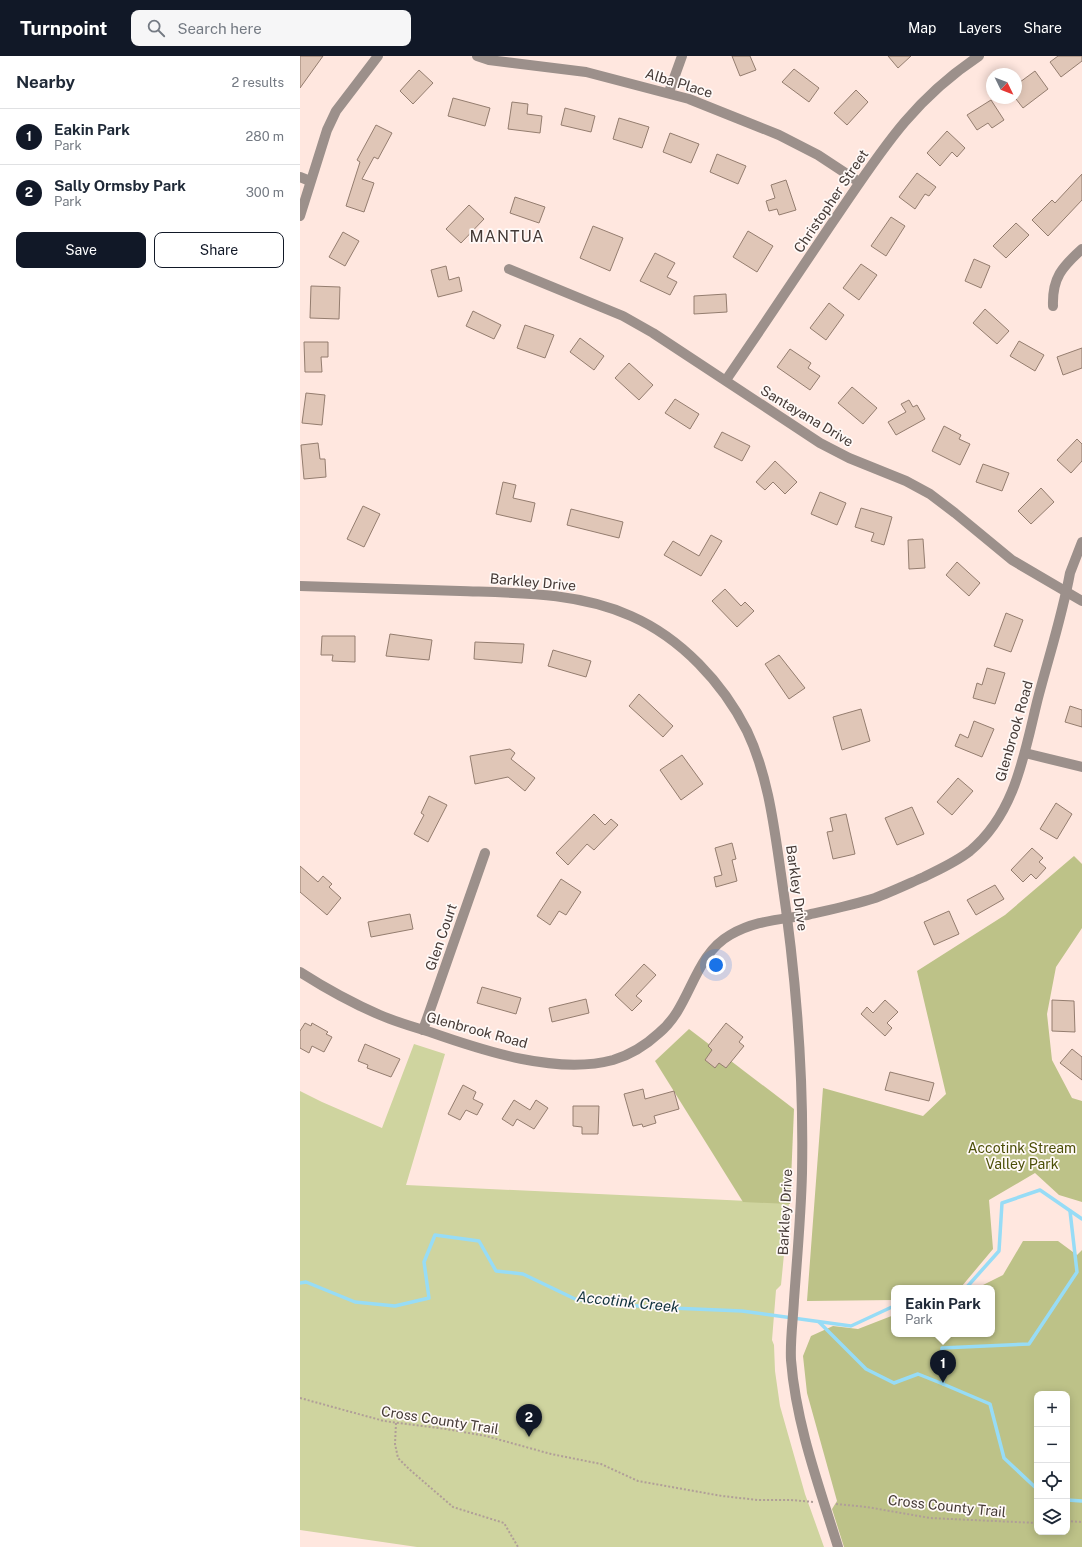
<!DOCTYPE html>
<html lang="en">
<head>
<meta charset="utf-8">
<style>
  body { margin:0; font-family:"Public Sans",sans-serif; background:#f6f6f7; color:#1f2937 }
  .controls { position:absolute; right:12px; bottom:12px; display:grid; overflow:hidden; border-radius:8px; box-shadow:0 2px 10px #0003 }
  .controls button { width:36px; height:36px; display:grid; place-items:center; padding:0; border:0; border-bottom:1px solid #e0e1e3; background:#fff; color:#1f2937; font:20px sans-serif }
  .compass { position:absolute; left:686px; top:12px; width:36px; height:36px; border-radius:50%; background:#fff; box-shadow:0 2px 10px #0003; rotate:133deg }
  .you { position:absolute; left:416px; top:909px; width:14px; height:14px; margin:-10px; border:3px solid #fff; border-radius:50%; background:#1a73e8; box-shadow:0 0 0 6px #1a73e833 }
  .badge { display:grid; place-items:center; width:26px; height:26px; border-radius:50%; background:#111827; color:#fff; font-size:13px; font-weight:700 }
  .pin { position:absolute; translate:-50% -33px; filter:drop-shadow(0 1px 2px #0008) }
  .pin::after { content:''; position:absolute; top:21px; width:14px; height:12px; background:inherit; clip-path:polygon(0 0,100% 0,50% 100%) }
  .popup { position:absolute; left:591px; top:1229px; width:104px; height:52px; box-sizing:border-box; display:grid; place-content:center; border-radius:8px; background:#fff; filter:drop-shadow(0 1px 3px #0005); font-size:13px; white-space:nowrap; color:#747a83 }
  .popup b { font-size:15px; color:#1f2937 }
  .popup::after { content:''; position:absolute; left:50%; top:100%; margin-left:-8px; border:8px solid transparent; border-top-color:#fff }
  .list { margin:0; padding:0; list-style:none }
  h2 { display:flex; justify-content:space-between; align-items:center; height:52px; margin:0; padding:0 16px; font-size:17px }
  h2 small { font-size:13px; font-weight:400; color:#747a83 }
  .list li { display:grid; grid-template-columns:26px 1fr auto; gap:12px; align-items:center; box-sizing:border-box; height:56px; padding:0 16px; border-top:1px solid #e0e1e3 }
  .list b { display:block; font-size:15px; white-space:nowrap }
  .list p { margin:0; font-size:13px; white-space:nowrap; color:#747a83 }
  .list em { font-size:13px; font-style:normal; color:#747a83 }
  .actions { display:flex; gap:8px; padding:12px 16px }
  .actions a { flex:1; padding:9px 0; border:1px solid #111827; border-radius:8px; text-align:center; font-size:14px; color:#111827 }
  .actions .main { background:#111827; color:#fff }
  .icon { flex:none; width:22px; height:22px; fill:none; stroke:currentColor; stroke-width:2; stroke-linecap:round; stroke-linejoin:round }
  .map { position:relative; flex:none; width:782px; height:1491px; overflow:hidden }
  header { display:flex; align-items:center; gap:24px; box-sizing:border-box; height:56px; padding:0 20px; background:#111827; color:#fff }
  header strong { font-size:19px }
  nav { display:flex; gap:22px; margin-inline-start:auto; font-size:14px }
  .search { width:280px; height:36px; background:#f6f6f7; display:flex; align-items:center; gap:10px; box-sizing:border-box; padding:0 14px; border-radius:8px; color:#747a83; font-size:15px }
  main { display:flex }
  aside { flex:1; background:#fff }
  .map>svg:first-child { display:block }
</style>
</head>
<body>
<header>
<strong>Turnpoint</strong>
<div class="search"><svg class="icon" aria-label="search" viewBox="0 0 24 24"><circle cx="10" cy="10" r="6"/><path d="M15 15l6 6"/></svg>Search here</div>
<nav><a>Map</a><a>Layers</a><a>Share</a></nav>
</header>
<main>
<aside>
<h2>Nearby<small>2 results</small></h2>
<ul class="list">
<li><span class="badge">1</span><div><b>Eakin Park</b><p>Park</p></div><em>280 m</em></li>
<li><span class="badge">2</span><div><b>Sally Ormsby Park</b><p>Park</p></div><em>300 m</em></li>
</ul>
<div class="actions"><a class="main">Save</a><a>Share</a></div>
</aside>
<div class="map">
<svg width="782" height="1491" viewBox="0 0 782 1491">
  <rect width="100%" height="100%" fill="#ffe7df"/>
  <path fill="#cfd49f" d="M114,988L145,998L106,1129L489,1147L481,1229L476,1234L472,1284L474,1289L475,1315L480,1350L505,1438L524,1491H117L0,1474V1035L22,1046L82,1072Z"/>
  <g fill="#bdc288" fill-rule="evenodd">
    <path d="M774,800L782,808V872L756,911L747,958L752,1004L772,1042L782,1045V1146L759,1139L735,1117L689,1144L693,1193L662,1230L658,1232H594V1244L507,1245L523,1032L623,1060L646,1038L617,915L705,859Z"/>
    <path d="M389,973L494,1053L490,1148L443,1146L355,1005Z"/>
    <path d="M723,1185H758L777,1199L782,1194V1491H544L532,1453L537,1445L507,1337L503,1300L511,1280L533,1270L558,1273L594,1259V1278H692V1232H677L703,1219ZM737,1338H767V1476H737Z"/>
  </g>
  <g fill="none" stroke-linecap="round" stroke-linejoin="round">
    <g stroke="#97dcf6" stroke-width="3.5">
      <path d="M0,1227L6,1226L55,1246L95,1250L129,1242L124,1206L135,1179L179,1185L196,1215L223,1218L275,1243L347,1251L442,1255L551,1270L594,1250"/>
      <path d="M666,1232L699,1195L702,1147L740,1134L782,1163"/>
      <path d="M519,1266L566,1313L594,1327L618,1318L643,1328"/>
      <path d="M737,1433L704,1402L690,1348L643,1328L642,1292L729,1288L777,1216L770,1155"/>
      <path d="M767,1444L782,1445"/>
    </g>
  </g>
  <g fill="#e0c6b7" stroke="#947d6f">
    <path d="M0,0H23L0,32Z"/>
    <path d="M432,0H450L456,14L440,20Z"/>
    <path d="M588,0H611L598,12Z"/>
    <path d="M758,0H782V5L761,21L750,6Z"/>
    <path d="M494,13L519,32L509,46L482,26Z"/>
    <path d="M119,14L133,27L113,48L100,35Z"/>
    <path d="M735,15L748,33L723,52L716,43V29Z"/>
    <path d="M556,34L568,46L547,69L534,57Z"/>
    <path d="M153,42L190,52L185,70L148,60Z"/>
    <path d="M691,44L704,64L692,72L688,67L677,74L667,59Z"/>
    <path d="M212,46L228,48L227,58L242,60L240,77L208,73Z"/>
    <path d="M265,52L295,60L291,76L261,69Z"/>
    <path d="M319,62L349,71L342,92L313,83Z"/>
    <path d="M76,69L92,77L78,103L74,101L62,123L74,127L64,156L46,150L60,106L57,104Z"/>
    <path d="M647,75L665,92L657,101L652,96L640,110L627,97Z"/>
    <path d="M370,77L399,88L391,107L363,96Z"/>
    <path d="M417,98L446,110L438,128L410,116Z"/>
    <path d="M617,117L636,131L629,140L625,138L615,153L599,141Z"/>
    <path d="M782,118V144L748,180L732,164L752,144L755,147Z"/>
    <path d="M486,124L496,154L479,159L477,153L469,155L466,145L475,142L471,129Z"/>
    <path d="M215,141L245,151L239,167L210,157Z"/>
    <path d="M169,149L184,163L161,187L146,173Z"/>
    <path d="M591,161L605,170L586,200L571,190Z"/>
    <path d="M716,167L729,179L706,202L693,190Z"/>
    <path d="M293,170L323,182L310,215L280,202Z"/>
    <path d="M448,175L473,190L457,216L433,201Z"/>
    <path d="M43,176L59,185L45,210L29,201Z"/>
    <path d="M355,197L375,207L367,221L377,226L370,239L340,225Z"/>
    <path d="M674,203L690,210L681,232L665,225Z"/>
    <path d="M561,208L577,219L559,244L543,232Z"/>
    <path d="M146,210L149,224L159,221L162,235L138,241L131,214Z"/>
    <path d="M11,230L40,231L39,263L10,262Z"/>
    <path d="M426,238L427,256L394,258V240Z"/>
    <path d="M529,247L544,259L526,284L510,272Z"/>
    <path d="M685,253L709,275L697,288L673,267Z"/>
    <path d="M173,255L201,269L194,283L166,270Z"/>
    <path d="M225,269L254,279L245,302L217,292Z"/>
    <path d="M280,282L304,300L294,314L270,296Z"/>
    <path d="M719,285L744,299L735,315L710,300Z"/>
    <path d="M4,286H28V301H21L22,316H5Z"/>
    <path d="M782,292V312L763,319L757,301Z"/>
    <path d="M490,293L511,307L508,312L520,320L510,334L477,311Z"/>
    <path d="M329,307L353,329L339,344L315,322Z"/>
    <path d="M552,331L577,352L563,368L538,347Z"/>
    <path d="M6,337L25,339L22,369L2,367Z"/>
    <path d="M375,343L399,358L390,373L365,357Z"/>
    <path d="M609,344L613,351L617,349L625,363L596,379L588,366L606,356L601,348Z"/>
    <path d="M644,370L661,379L659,383L670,388L660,409L632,395Z"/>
    <path d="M422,376L450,390L442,405L414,391Z"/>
    <path d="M777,383L782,388V405L771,417L757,404Z"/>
    <path d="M18,387L20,403H25L26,421L4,423L1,389Z"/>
    <path d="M475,405L497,426L485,438L473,426L465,434L456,426Z"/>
    <path d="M683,408L709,417L702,435L676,426Z"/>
    <path d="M203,426L216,429L213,442L235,447L231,466L196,458Z"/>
    <path d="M741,432L754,446L731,468L718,455Z"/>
    <path d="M520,436L546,447L537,469L511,458Z"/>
    <path d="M63,450L80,458L64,491L47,483Z"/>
    <path d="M561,452L592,461L584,489L571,485L574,477L555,471Z"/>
    <path d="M271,453L323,466L319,482L267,469Z"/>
    <path d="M411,479L422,485L401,520L364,499L373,485L399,500Z"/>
    <path d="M623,483L625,512L609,513L608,484Z"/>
    <path d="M657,506L680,527L669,540L646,519Z"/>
    <path d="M425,533L441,550L445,546L454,555L437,571L412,545Z"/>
    <path d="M706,557L723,564L711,596L694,590Z"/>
    <path d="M90,578L132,584L129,604L86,600Z"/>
    <path d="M22,580H55V606L32,605L33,599H21Z"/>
    <path d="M175,586L224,588L222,607L174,603Z"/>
    <path d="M253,594L291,605L286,621L248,610Z"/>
    <path d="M479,599L505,632L489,643L465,608Z"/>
    <path d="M687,612L705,617L695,648L673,642L677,627L682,629Z"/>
    <path d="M339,638L373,670L363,681L329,650Z"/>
    <path d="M770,650L782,654V671L765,666Z"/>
    <path d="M561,653L570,685L542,694L533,661Z"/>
    <path d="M674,665L694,673L682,701L655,690L660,678L668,682Z"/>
    <path d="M210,693L215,697L211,703L235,722L225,735L208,721L175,728L170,700Z"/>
    <path d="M382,699L403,728L381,744L360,714Z"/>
    <path d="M658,722L673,735L652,759L637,746Z"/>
    <path d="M129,740L147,749L128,786L114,778L124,759L121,757Z"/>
    <path d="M756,747L772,758L757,783L740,773Z"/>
    <path d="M612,751L624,778L597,789L585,762Z"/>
    <path d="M294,758L305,769L311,763L318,769L294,794L287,788L268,809L256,797Z"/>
    <path d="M546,758L555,798L533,803L527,776L533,775L530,762Z"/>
    <path d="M432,787L436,803L432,804L437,825L416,831L414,821L422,819L415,792Z"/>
    <path d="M732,792L743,802L739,806L746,812L736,823L731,818L723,826L711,814Z"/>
    <path d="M0,810L18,826L23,820L32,828L29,831L41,842L27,859L0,836Z"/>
    <path d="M261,823L281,836L266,859L259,855L250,869L237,860Z"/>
    <path d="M695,829L704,843L676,859L667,844Z"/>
    <path d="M649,855L659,878L634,889L624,866Z"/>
    <path d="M110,858L113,873L71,881L68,866Z"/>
    <path d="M344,908L356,919L336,940L342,945L332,955L315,939Z"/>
    <path d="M182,931L221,942L216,958L177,947Z"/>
    <path d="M286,943L289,957L252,966L249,952Z"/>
    <path d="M585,944L598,956L587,967L592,972L585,980L561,958L567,951L573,957Z"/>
    <path d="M752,944L774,945L775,976L752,975Z"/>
    <path d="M5,967L11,970L12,967L28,976L26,978L32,981L24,996L12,990L9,997L0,992V975Z"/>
    <path d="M426,967L443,981L439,986L444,990L426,1012L419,1007L415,1012L405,1004L412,994L408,990Z"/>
    <path d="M65,988L100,1003L91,1021L67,1012L68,1009L58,1005Z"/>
    <path d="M772,993L782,1001V1024L760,1007Z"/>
    <path d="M590,1016L634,1027L629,1045L585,1034Z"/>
    <path d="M163,1029L176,1036L173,1043L183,1048L177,1059L166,1054L160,1064L148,1058Z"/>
    <path d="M343,1033L345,1043L374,1035L379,1053L354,1060L356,1067L343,1071L342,1068L333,1070L324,1038Z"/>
    <path d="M214,1044L230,1054L236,1044L248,1052L234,1073L217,1063L213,1070L202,1063Z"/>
    <path d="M273,1050H299L298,1078H282V1071L273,1070Z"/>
  </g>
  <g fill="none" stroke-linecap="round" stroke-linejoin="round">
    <g stroke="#b09e98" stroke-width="2" stroke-dasharray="2 2" stroke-linecap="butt">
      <path d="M0,1342L84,1365L146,1373L186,1380L251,1398L301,1408L338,1425L422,1440L458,1444H491L514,1446"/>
      <path d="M96,1367L95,1388L98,1402L109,1413L153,1451L204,1467L218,1491"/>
      <path d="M536,1448L567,1451L630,1462L737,1467"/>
      <path d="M767,1465L782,1466"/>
    </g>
    <g stroke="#9c908b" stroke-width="10">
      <path d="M177,0L189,4L286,16L389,43L479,79L518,99L559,126"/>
      <path d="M369,36L382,0"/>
      <path d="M0,121L10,125"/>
      <path d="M0,160L27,74L36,55L78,0"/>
      <path d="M209,213L323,260L353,277L520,387L549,402L606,425L630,438L655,457L712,504L782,545"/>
      <path d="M753,250C752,222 762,211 782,193"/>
      <path d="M426,324C461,273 496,221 530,170C577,102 608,47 679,0"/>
      <path d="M0,530C53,532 107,533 160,535C218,537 277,536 331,560C381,582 423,627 447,675C468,719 474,770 481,818C496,918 504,1016 502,1117C501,1159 497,1202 494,1244C493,1264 490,1284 491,1304C496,1368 519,1430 538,1491"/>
      <path d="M725,697L782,711"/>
      <path d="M0,916C25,932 52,947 80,959C96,966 113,971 130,976C184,995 257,1019 313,1004C330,999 346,989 359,977C391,951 393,900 430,879C456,864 479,864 507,859C529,854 553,849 575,842C591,836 608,828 624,821C640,813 656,806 670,795C715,758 724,699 737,646C748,603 762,561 770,517L782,486"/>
      <path d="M123,974L185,797"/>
    </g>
  </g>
  <g text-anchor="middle" stroke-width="3.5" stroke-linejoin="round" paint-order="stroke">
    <g font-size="14" fill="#453a36" stroke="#fff9f7">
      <text transform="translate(379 27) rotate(17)" y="5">Alba Place</text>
      <text transform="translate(531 145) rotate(-56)" y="5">Christopher Street</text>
      <text transform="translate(507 360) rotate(31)" y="5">Santayana Drive</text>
      <text transform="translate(233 526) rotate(5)" y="5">Barkley Drive</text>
      <text transform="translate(714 675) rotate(-74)" y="5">Glenbrook Road</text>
      <text transform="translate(497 832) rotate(82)" y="5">Barkley Drive</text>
      <text transform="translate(141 881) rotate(-71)" y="5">Glen Court</text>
      <text transform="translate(177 974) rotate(15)" y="5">Glenbrook Road</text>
      <text transform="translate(485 1156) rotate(-87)" y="5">Barkley Drive</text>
      <text transform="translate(140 1364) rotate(9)" y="5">Cross County Trail</text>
      <text transform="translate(647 1450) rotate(6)" y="5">Cross County Trail</text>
    </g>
    <g font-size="14" fill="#4c4f08" stroke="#fff9f7">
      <text x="722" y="1097">Accotink Stream<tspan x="722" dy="16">Valley Park</tspan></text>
    </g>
    <g font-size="15" font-style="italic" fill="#11323d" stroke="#fff9f7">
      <text transform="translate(328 1246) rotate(6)" y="5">Accotink Creek</text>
    </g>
    <g font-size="16" letter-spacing="1" fill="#453a36" stroke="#fff9f7">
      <text x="207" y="186">MANTUA</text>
    </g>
  </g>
</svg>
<div class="controls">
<button>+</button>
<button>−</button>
<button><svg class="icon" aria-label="locate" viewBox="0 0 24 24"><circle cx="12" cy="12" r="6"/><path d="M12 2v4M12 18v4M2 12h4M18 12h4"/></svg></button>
<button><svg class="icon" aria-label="layers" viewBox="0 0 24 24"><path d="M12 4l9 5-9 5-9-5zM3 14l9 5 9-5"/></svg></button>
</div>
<svg class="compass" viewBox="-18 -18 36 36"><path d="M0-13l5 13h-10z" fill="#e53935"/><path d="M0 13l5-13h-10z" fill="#747a83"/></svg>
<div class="you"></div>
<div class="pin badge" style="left:643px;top:1327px">1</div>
<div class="popup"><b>Eakin Park</b>Park</div>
<div class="pin badge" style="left:229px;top:1381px">2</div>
</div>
</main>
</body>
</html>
